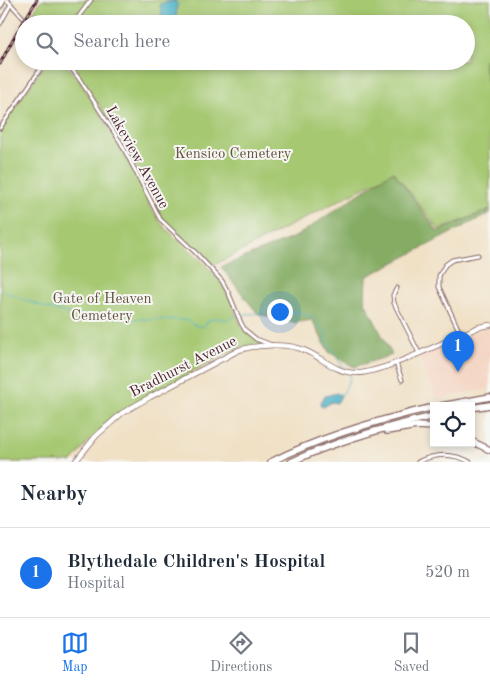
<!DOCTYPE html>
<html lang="en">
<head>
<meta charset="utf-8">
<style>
  body { margin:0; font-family:"Old Standard TT",serif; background:#f6f6f7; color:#1f2937 }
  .controls { position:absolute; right:15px; bottom:15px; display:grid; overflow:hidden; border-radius:0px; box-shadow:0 2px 8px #0003 }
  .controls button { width:45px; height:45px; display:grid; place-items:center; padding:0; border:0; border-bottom:1px solid #e0e1e3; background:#fff; color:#1f2937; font:25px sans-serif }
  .you { position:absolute; left:279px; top:311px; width:18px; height:18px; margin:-12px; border:4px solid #fff; border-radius:50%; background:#1a73e8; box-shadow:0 0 0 8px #1a73e833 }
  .badge { display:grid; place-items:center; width:32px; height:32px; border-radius:50%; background:#1a73e8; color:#fff; font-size:16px; font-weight:700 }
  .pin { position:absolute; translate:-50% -41px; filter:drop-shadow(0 1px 2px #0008) }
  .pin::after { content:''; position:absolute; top:26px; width:18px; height:15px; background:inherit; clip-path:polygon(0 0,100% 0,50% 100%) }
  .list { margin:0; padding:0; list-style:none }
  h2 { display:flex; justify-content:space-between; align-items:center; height:65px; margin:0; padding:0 20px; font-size:21px }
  h2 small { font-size:16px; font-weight:400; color:#747a83 }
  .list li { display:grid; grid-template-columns:32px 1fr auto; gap:15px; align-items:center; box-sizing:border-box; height:90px; padding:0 20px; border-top:1px solid #e0e1e3 }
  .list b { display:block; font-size:19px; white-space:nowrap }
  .list p { margin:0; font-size:16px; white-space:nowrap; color:#747a83 }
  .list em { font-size:16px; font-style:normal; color:#747a83 }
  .icon { flex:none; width:28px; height:28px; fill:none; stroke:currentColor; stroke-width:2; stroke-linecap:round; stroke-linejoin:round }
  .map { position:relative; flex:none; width:490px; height:462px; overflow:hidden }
  .search { position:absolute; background:#fff; box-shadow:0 2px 8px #0003; left:15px; right:15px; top:15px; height:55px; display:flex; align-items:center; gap:12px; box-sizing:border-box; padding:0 18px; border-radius:28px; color:#747a83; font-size:19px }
  .sheet { height:155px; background:#fff }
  nav { display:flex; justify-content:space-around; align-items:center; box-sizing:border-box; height:70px; border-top:1px solid #e0e1e3; background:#fff; font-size:14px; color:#747a83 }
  nav a { display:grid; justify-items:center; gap:2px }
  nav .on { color:#1a73e8 }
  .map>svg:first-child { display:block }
</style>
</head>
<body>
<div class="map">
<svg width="490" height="462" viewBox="0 0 490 462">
  <rect width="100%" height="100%" fill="#f6f6f2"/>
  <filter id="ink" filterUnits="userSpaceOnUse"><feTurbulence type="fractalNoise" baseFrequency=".02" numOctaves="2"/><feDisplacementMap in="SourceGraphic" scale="10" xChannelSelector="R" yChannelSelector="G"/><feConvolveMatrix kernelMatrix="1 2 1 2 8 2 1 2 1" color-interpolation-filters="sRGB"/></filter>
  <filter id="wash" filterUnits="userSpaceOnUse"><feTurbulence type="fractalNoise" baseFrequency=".0096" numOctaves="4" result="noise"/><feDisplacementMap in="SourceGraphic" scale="20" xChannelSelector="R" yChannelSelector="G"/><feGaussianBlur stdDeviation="1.12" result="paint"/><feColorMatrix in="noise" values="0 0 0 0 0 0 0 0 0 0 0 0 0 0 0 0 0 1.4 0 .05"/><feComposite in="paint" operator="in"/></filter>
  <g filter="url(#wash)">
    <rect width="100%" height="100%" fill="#f0e0c4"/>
    <path fill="#f4d3c0" d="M485,328H490V388L438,399L435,396L419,356L477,331Z"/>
    <g fill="#a5c871" stroke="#78744e">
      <path d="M41,0H490V58L484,61L490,108V209L439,230L394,172L212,266L194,247L162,219L155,200L116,130L68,61H466V24H31L28,20Z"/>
      <path d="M47,61H63L80,82L120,145L122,152L125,155L149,202V207L152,209L160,222L165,228L202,261L219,280L228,295L243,329L264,343V344L248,345L231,351L131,405L114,417L88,442L72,462H0V130Z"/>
    </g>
    <g fill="#84ac63" stroke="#676647">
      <path d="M490,58V108L484,61Z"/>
      <path d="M393,171L438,232L490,209V213L366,277L365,302L392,355L354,367L329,352L312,320L293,323L258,314L221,267L297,236Z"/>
    </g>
    <g fill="#45afc4" stroke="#486778">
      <path d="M177,0L175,2V3H177L176,24H160L162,15L160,4Z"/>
      <path d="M337,393L341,396L337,403L331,402L324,407L321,406L320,402L325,396Z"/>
    </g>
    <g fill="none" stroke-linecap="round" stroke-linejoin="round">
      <g stroke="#45afc4" stroke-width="1">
        <path d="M11,2L13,0"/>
        <path d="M177,4H180"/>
        <path d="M0,12L6,7"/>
        <path d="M0,290L46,308L70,314H76L129,319L188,320L192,324L202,327L207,323L209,320L216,318L228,320L236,316"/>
        <path d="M240,315L261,313L266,308H269C277,320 280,316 290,311C298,313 309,314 315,320"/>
        <path d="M318,323L319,326L326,333L325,338L342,366L346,369"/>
        <path d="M339,394H343L351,375"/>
      </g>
    </g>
  </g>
  <g filter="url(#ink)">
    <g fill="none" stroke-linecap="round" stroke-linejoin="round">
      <defs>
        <g id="minor">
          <path d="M7,0L29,24"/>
          <path d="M0,24L11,4"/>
          <path d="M73,24L91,0"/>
          <path d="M66,61L80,80L121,143L160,219L197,254L222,281L229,294L241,323L245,330L256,339L272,345"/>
          <path d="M0,128L46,61"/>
          <path d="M397,288L393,295L394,303L419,353"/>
          <path d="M461,335L439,287V276L445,265L452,260L478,255"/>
          <path d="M396,363L402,380"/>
          <path d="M418,462C436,453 453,453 470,462"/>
        </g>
        <path id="major" d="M75,462L96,436L122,413L150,397L239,350C257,345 288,342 306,351C322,358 336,372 354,373C365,374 377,369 388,366C419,355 448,340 479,327L490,325"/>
        <g id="highway">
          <path d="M0,5L3,0"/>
          <path d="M441,406L490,397"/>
          <path d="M471,408L490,405"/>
          <path d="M387,431L417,426L434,427"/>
          <path d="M471,441L490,450"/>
          <path d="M271,462C322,436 378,420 434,407"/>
          <path d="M291,462C336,441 385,427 434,416"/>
        </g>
      </defs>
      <use href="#minor" stroke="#846361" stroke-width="5"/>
      <use href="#major" stroke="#846361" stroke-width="6"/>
      <use href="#highway" stroke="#846361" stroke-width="8"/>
      <use href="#minor" stroke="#fff" stroke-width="3"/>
      <use href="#major" stroke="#fff" stroke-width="4.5"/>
      <use href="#highway" stroke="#fff" stroke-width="5.5"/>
      <defs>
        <path id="rail" d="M0,64L13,39L37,0"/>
      </defs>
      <use href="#rail" stroke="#4a1f2b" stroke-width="3"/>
      <use href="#rail" stroke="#f6f6f2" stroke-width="1" stroke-dasharray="4" stroke-linecap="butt"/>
    </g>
  </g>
  <g text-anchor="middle" stroke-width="4" stroke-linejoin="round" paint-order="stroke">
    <g font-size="15" fill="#655240" stroke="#f6f6f2">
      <text x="233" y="158">Kensico Cemetery</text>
      <text x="102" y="303">Gate of Heaven<tspan x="102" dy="17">Cemetery</tspan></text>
    </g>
    <g font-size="15" fill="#4a1f2b" stroke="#f6f6f2">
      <text transform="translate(138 157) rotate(61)" y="5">Lakeview Avenue</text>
      <text transform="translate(183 366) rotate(-27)" y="5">Bradhurst Avenue</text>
    </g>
  </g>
</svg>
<div class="controls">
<button><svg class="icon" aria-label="locate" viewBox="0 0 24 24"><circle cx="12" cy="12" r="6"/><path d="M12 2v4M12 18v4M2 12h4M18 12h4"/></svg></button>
</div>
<div class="you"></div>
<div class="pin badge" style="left:458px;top:372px">1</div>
<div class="search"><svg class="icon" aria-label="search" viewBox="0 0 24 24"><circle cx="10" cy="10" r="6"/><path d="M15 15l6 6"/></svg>Search here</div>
</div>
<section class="sheet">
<h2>Nearby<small></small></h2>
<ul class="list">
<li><span class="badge">1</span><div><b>Blythedale Children's Hospital</b><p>Hospital</p></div><em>520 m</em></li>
</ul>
</section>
<nav>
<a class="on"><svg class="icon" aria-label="map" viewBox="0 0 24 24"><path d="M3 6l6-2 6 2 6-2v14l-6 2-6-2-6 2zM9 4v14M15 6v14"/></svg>Map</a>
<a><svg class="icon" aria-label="directions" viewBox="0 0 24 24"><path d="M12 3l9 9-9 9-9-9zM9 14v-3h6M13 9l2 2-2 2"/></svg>Directions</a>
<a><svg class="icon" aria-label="saved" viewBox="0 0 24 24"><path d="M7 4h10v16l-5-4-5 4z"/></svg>Saved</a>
</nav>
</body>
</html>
